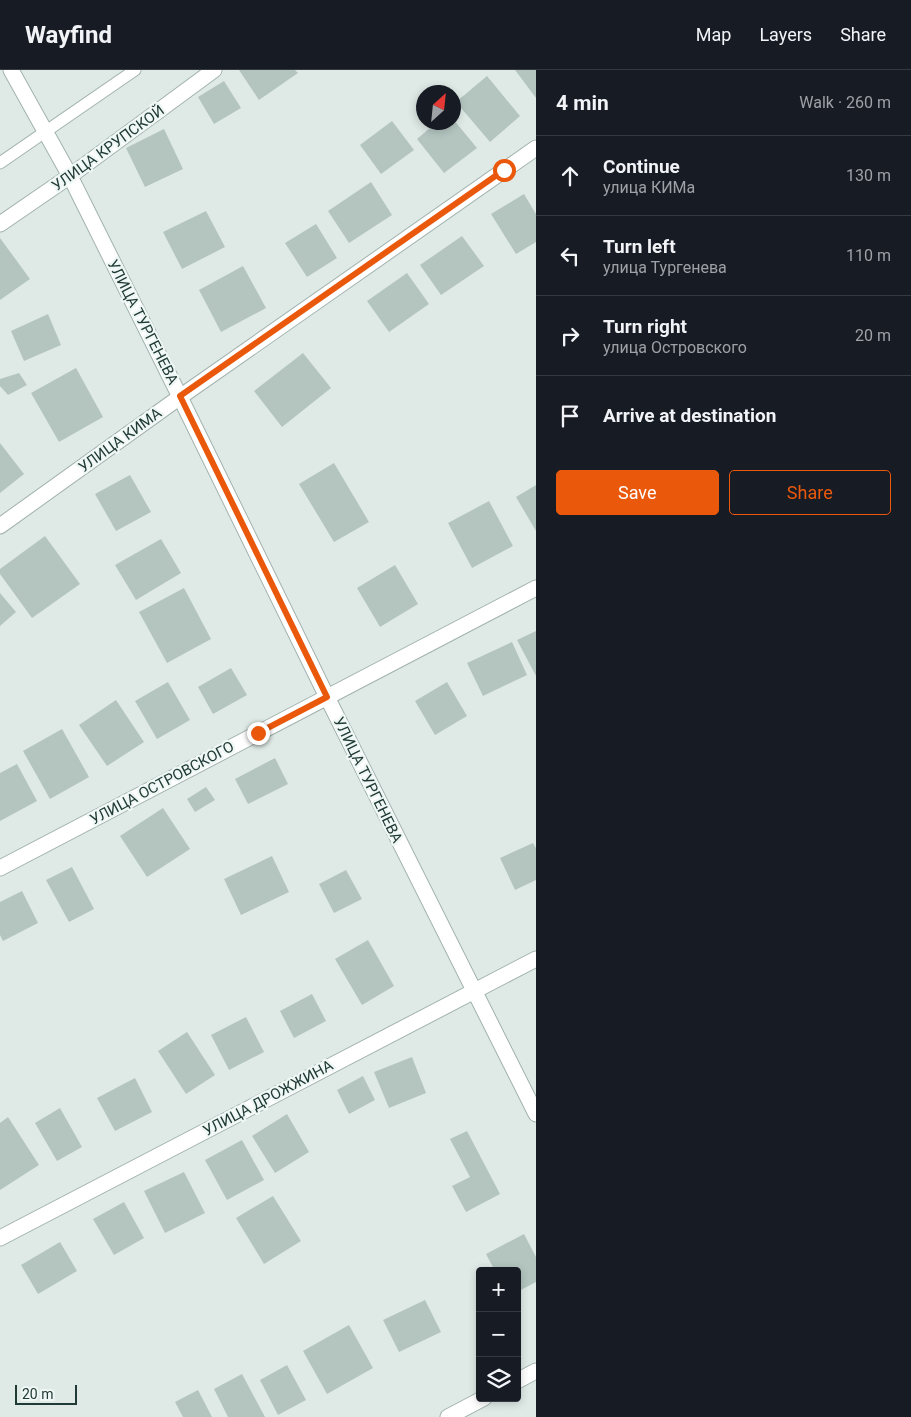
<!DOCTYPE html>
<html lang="en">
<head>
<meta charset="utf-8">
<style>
  body { margin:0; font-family:Roboto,sans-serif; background:#242831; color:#f1f3f6 }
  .controls { position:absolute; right:15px; bottom:15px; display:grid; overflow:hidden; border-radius:5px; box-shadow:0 2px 8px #0003 }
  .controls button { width:45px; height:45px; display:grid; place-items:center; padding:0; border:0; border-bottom:1px solid #363941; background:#171b24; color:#f1f3f6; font:25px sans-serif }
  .compass { position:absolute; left:416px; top:15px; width:45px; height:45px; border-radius:50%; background:#171b24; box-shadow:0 2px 8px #0003; rotate:27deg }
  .scale { position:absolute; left:15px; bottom:12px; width:62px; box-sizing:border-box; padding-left:5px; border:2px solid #203a36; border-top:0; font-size:14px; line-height:18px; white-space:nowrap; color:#203a36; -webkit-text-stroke:4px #eff7f4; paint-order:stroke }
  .stop { position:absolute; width:15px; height:15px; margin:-11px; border:4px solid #ea580c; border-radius:50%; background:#fff }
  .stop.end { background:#ea580c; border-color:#fff; box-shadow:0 1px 5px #0008 }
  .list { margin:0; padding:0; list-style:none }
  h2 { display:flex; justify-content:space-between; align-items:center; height:65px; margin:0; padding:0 20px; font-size:21px }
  h2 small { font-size:16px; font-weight:400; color:#9ea1a6 }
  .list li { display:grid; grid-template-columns:32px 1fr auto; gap:15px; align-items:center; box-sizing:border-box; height:80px; padding:0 20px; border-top:1px solid #363941 }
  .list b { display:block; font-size:19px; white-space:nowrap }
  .list p { margin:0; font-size:16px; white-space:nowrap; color:#9ea1a6 }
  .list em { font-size:16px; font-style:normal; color:#9ea1a6 }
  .actions { display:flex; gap:10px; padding:15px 20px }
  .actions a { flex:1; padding:11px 0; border:1px solid #ea580c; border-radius:5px; text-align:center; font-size:18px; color:#ea580c }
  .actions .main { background:#ea580c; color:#fff }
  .icon { flex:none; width:28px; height:28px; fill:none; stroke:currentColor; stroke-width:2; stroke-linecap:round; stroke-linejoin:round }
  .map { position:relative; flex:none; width:536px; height:1347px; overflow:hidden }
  header { display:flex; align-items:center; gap:30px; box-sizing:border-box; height:70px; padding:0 25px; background:#171b24; border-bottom:1px solid #363941 }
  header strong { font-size:24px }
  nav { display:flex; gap:28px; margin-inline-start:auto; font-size:18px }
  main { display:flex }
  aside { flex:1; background:#171b24 }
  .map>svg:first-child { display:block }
</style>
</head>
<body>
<header>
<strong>Wayfind</strong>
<nav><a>Map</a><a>Layers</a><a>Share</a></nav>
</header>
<main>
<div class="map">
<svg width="536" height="1347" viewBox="0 0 536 1347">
  <rect width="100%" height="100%" fill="#dfeae6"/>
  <g fill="#b4c5c0">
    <path d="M239,0H295L298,3L259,30Z"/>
    <path d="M515,0H536V28Z"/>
    <path d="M487,6L520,46L490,72L456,32Z"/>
    <path d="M224,11L241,38L214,54L198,27Z"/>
    <path d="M453,49L477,78L444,103L417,69L437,52H453Z"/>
    <path d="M392,51L414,80L381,104L360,75Z"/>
    <path d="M164,59L183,99L145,117L126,78Z"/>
    <path d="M371,112L392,145L349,173L328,141Z"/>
    <path d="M524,124L536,144V172L516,184L491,144Z"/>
    <path d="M206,141L225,177L182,199L163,162Z"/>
    <path d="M316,154L337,188L307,207L285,173Z"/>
    <path d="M462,166L484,196L441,225L420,195Z"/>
    <path d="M0,168L30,209L0,230Z"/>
    <path d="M243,196L266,238L221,262L199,220Z"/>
    <path d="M407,203L429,234L389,262L367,231Z"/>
    <path d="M48,244L61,275L24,291L11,261Z"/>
    <path d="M303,283L331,318L282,357L254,321Z"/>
    <path d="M76,298L103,347L59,372L31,323Z"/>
    <path d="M19,303L27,315L8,325L0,316V309Z"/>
    <path d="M0,373L24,404L0,423Z"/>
    <path d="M334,393L369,452L334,472L299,414Z"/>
    <path d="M130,405L151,442L116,461L95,424Z"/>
    <path d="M536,415V461L516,427Z"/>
    <path d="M489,431L513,476L472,498L448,453Z"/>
    <path d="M45,466L80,514L32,548L0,504V499Z"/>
    <path d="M161,469L181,503L136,530L115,495Z"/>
    <path d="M395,495L418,534L380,557L357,518Z"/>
    <path d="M184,518L211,569L167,593L139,542Z"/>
    <path d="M0,523L16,542L0,556Z"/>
    <path d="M536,561V606L517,570Z"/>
    <path d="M512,572L527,605L483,626L467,593Z"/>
    <path d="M231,598L247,625L213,644L198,617Z"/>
    <path d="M168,612L190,650L157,669L135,631Z"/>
    <path d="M447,612L467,646L435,665L415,631Z"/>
    <path d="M116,630L144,672L107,696L79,655Z"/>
    <path d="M62,659L89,707L50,729L23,681Z"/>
    <path d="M275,688L288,714L248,734L235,709Z"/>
    <path d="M17,694L37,731L0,751V703Z"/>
    <path d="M206,717L215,730L195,742L187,729Z"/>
    <path d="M163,738L190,779L147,807L120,766Z"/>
    <path d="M533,773L536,778V810L515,820L500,788Z"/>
    <path d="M272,786L289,822L241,845L224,809Z"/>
    <path d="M72,797L94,839L69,852L46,810Z"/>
    <path d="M346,800L362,829L334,843L319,814Z"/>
    <path d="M22,821L38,853L3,871L0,865V832Z"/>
    <path d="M368,870L394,916L362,935L335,889Z"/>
    <path d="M312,924L326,951L294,968L280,941Z"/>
    <path d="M246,947L264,982L229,1000L211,965Z"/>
    <path d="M187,962L215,1005L186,1024L158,981Z"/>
    <path d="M412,987L426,1023L389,1038L374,1002Z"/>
    <path d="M363,1006L375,1030L349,1044L337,1020Z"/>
    <path d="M135,1008L152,1042L115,1061L97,1028Z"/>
    <path d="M60,1038L82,1077L57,1091L35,1053Z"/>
    <path d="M287,1044L309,1082L275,1103L252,1066Z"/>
    <path d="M8,1047L39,1095L0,1120V1053Z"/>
    <path d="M467,1061L500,1124L466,1142L452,1116L470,1107L450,1069Z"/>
    <path d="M242,1070L264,1110L227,1130L205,1090Z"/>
    <path d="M184,1102L205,1143L165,1163L144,1121Z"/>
    <path d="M273,1126L301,1171L264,1194L236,1148Z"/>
    <path d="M124,1132L144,1168L114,1185L93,1149Z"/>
    <path d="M524,1164L536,1187V1212L517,1222V1201H495L486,1184Z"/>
    <path d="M60,1172L77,1201L38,1224L21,1195Z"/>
    <path d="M425,1230L441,1262L399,1282L383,1250Z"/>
    <path d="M349,1255L373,1298L327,1324L303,1281Z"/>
    <path d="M287,1295L306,1330L278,1345L260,1310Z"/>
    <path d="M242,1304L265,1347H228L214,1319Z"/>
    <path d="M198,1320L212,1347H183L175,1332Z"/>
  </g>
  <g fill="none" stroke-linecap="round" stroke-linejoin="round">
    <defs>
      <path id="service" d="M0,93L135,0"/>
      <g id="minor">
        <path d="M11,0L70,106L180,327L327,627L536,1044"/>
        <path d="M0,154L70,106L214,0"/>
        <path d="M0,456L180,327L536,78"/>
        <path d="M0,798L536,518"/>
        <path d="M0,1168L536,889"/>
      </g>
      <g id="tertiary">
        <path d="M517,1311L536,1301"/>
        <path d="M448,1347L484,1328"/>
      </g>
    </defs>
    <use href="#service" stroke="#a2b2ae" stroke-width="13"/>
    <use href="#minor" stroke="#a2b2ae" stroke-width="17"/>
    <use href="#tertiary" stroke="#a2b2ae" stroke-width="17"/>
    <use href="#service" stroke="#fff" stroke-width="11"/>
    <use href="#minor" stroke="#fff" stroke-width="15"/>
    <use href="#tertiary" stroke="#fff" stroke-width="15"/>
  </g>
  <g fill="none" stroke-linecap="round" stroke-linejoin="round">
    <path stroke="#ea580c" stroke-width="6" d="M258,663L327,627L180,326L504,100"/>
  </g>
  <g text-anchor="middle" stroke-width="4.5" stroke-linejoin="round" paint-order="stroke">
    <g font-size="15" fill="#203a36" stroke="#eff7f4">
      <text transform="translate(108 78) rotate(-36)" y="5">УЛИЦА КРУПСКОЙ</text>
      <text transform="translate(143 252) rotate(63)" y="5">УЛИЦА ТУРГЕНЕВА</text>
      <text transform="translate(120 370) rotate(-36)" y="5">УЛИЦА КИМА</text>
      <text transform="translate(368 710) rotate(64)" y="5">УЛИЦА ТУРГЕНЕВА</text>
      <text transform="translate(162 713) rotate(-28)" y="5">УЛИЦА ОСТРОВСКОГО</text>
      <text transform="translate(268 1028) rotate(-28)" y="5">УЛИЦА ДРОЖЖИНА</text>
    </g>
  </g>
</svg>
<div class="controls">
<button>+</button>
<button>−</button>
<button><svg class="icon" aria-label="layers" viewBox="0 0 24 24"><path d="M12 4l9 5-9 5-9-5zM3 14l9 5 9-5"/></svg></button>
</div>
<svg class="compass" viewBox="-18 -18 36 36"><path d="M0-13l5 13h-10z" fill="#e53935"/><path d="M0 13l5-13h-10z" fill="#9ea1a6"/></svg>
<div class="scale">20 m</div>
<div class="stop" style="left:504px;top:100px"></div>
<div class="stop end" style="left:258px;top:663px"></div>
</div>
<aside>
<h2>4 min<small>Walk · 260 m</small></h2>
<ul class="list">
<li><svg class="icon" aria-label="ahead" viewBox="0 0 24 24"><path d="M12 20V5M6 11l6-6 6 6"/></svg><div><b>Continue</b><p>улица КИМа</p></div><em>130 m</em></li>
<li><svg class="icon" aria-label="left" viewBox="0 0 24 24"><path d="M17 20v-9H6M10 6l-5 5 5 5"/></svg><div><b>Turn left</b><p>улица Тургенева</p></div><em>110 m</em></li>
<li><svg class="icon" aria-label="right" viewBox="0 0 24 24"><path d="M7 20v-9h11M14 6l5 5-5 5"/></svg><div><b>Turn right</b><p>улица Островского</p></div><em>20 m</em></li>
<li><svg class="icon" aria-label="arrive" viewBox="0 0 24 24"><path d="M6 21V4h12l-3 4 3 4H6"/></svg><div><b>Arrive at destination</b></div></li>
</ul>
<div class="actions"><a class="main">Save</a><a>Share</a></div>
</aside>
</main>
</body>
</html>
